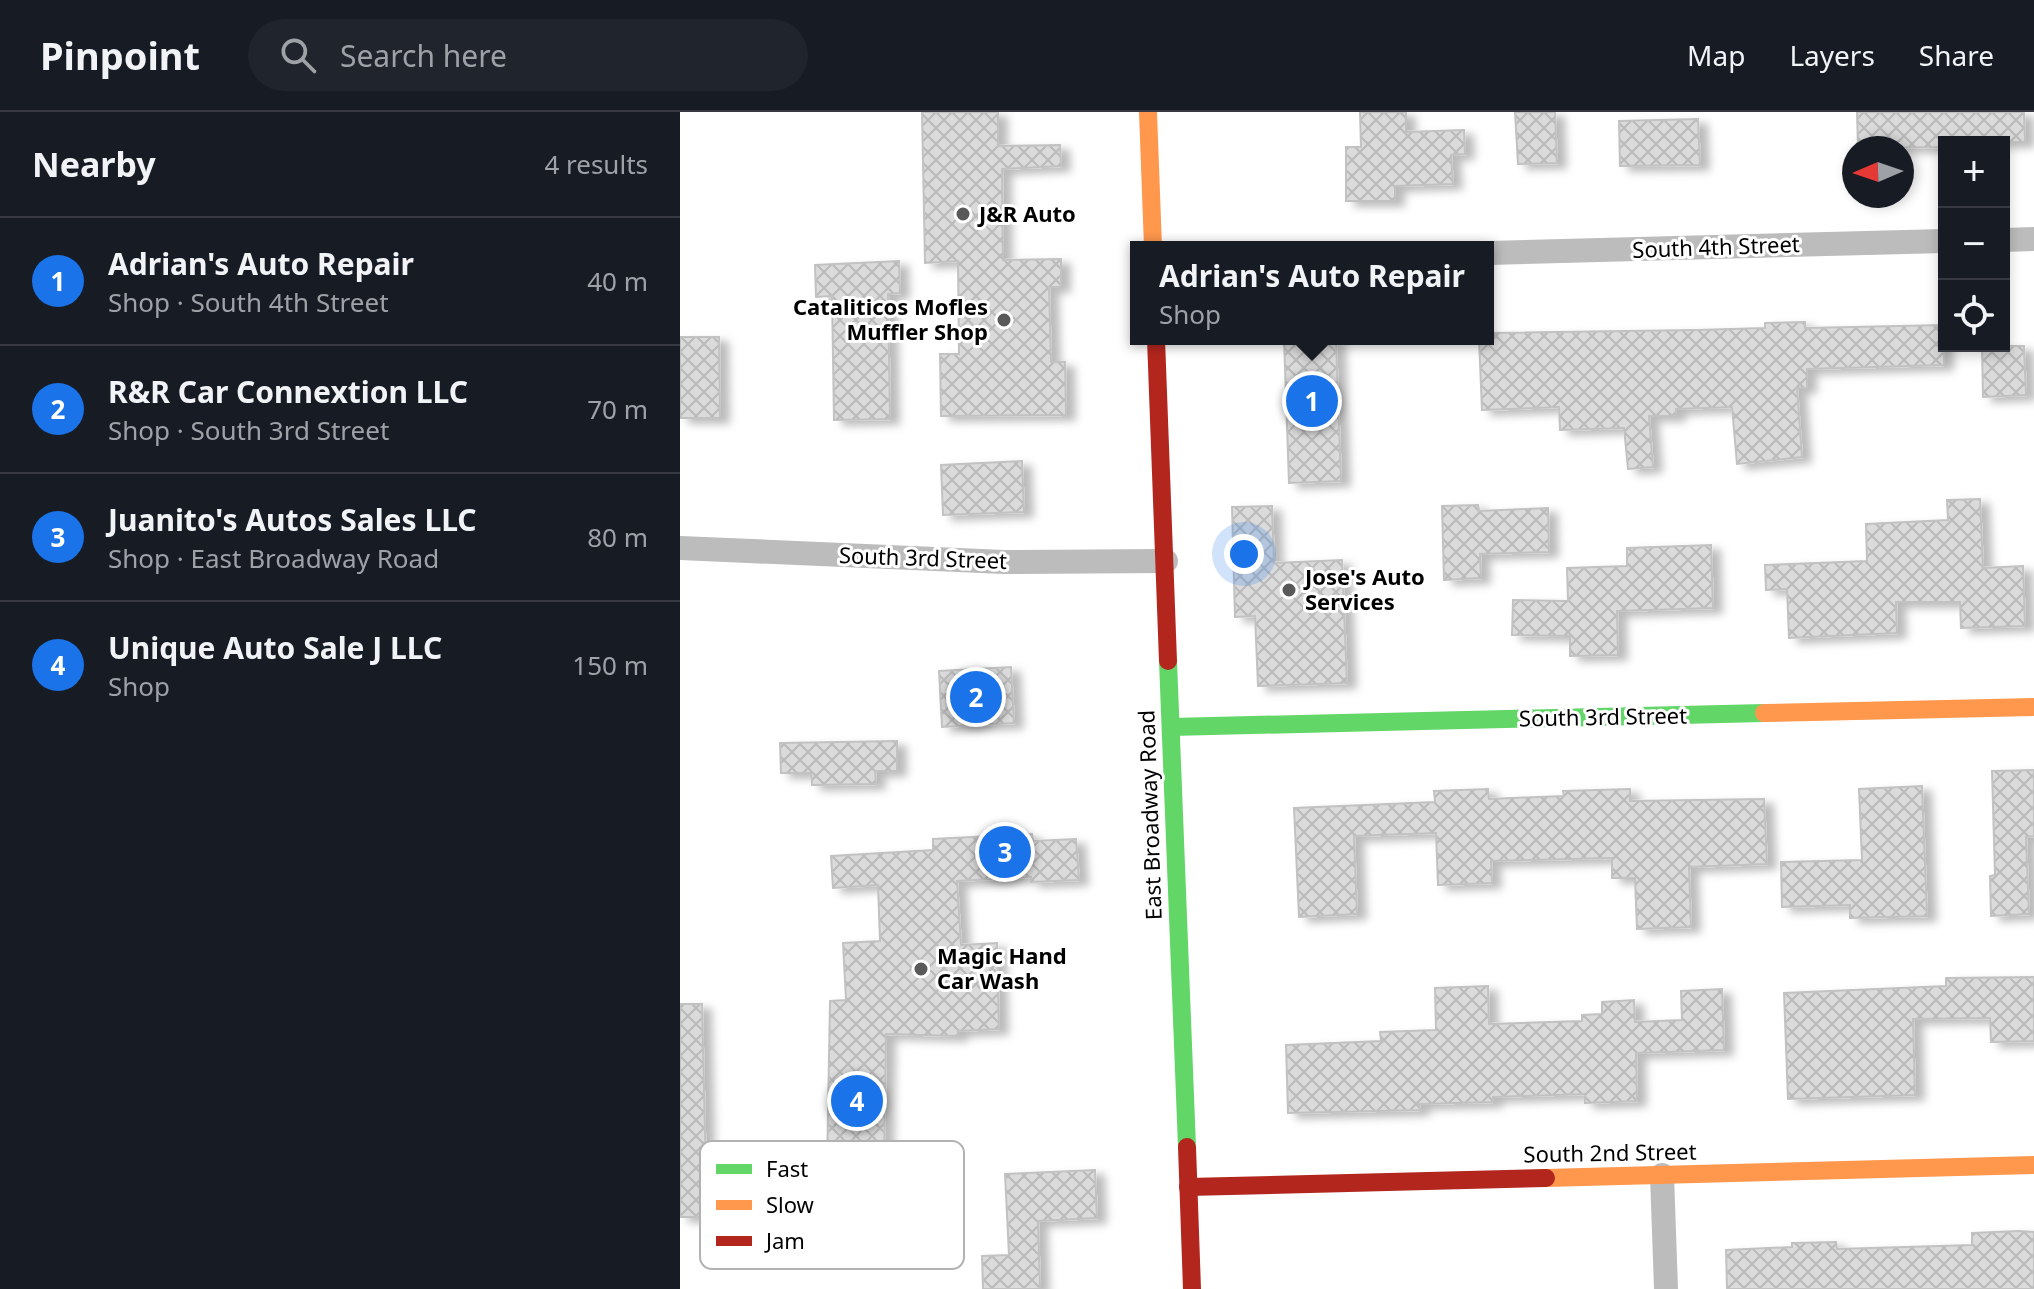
<!DOCTYPE html>
<html lang="en">
<head>
<meta charset="utf-8">
<style>
  body { margin:0; font-family:"Noto Sans",sans-serif; background:#20242c; color:#f1f3f6 }
  .controls { position:absolute; right:24px; top:24px; display:grid; overflow:hidden; border-radius:0px; box-shadow:0 4px 12px #0003 }
  .controls button { width:72px; height:72px; display:grid; place-items:center; padding:0; border:0; border-bottom:2px solid #363941; background:#171b24; color:#f1f3f6; font:40px sans-serif }
  .compass { position:absolute; left:1162px; top:24px; width:72px; height:72px; border-radius:50%; background:#171b24; box-shadow:0 4px 12px #0003; rotate:268deg }
  .you { position:absolute; left:564px; top:442px; width:28px; height:28px; margin:-20px; border:6px solid #fff; border-radius:50%; background:#1a73e8; box-shadow:0 0 0 12px #1a73e833 }
  .badge { display:grid; place-items:center; width:52px; height:52px; border-radius:50%; background:#1a73e8; color:#fff; font-size:26px; font-weight:700 }
  .pin { position:absolute; translate:-50% -50%; border:4px solid #fff; box-shadow:0 2px 8px #0006 }
  .popup { position:absolute; left:450px; top:129px; width:364px; height:104px; box-sizing:border-box; display:grid; place-content:center; border-radius:0px; background:#171b24; filter:drop-shadow(0 2px 6px #0005); font-size:26px; white-space:nowrap; color:#9ea1a6 }
  .popup b { font-size:30px; color:#f1f3f6 }
  .popup::after { content:''; position:absolute; left:50%; top:100%; margin-left:-16px; border:16px solid transparent; border-top-color:#171b24 }
  .list { margin:0; padding:0; list-style:none }
  h2 { display:flex; justify-content:space-between; align-items:center; height:104px; margin:0; padding:0 32px; font-size:34px }
  h2 small { font-size:26px; font-weight:400; color:#9ea1a6 }
  .list li { display:grid; grid-template-columns:52px 1fr auto; gap:24px; align-items:center; box-sizing:border-box; height:128px; padding:0 32px; border-top:2px solid #363941 }
  .list b { display:block; font-size:30px; white-space:nowrap }
  .list p { margin:0; font-size:26px; white-space:nowrap; color:#9ea1a6 }
  .list em { font-size:26px; font-style:normal; color:#9ea1a6 }
  .icon { flex:none; width:44px; height:44px; fill:none; stroke:currentColor; stroke-width:2; stroke-linecap:round; stroke-linejoin:round }
  .map { position:relative; flex:none; width:1354px; height:1177px; overflow:hidden }
  header { display:flex; align-items:center; gap:48px; box-sizing:border-box; height:112px; padding:0 40px; background:#171b24; border-bottom:2px solid #363941 }
  header strong { font-size:38px }
  nav { display:flex; gap:44px; margin-inline-start:auto; font-size:28px }
  .search { width:560px; height:72px; background:#20242c; display:flex; align-items:center; gap:20px; box-sizing:border-box; padding:0 28px; border-radius:44px; color:#9ea1a6; font-size:30px }
  main { display:flex }
  aside { flex:1; background:#171b24 }
  .map>svg:first-child { display:block }
</style>
</head>
<body>
<header>
<strong>Pinpoint</strong>
<div class="search"><svg class="icon" aria-label="search" viewBox="0 0 24 24"><circle cx="10" cy="10" r="6"/><path d="M15 15l6 6"/></svg>Search here</div>
<nav><a>Map</a><a>Layers</a><a>Share</a></nav>
</header>
<main>
<aside>
<h2>Nearby<small>4 results</small></h2>
<ul class="list">
<li><span class="badge">1</span><div><b>Adrian's Auto Repair</b><p>Shop · South 4th Street</p></div><em>40 m</em></li>
<li><span class="badge">2</span><div><b>R&amp;R Car Connextion LLC</b><p>Shop · South 3rd Street</p></div><em>70 m</em></li>
<li><span class="badge">3</span><div><b>Juanito's Autos Sales LLC</b><p>Shop · East Broadway Road</p></div><em>80 m</em></li>
<li><span class="badge">4</span><div><b>Unique Auto Sale J LLC</b><p>Shop</p></div><em>150 m</em></li>
</ul>
</aside>
<div class="map">
<svg width="1354" height="1177" viewBox="0 0 1354 1177">
  <defs>
    <pattern id="building-cross-hatch" width="8" height="8" patternUnits="userSpaceOnUse" patternTransform="scale(2)"><rect width="8" height="8" fill="#dbdbdb"/><path d="M0 0l8 8M0 8l8-8" fill="none" stroke="#bababa"/></pattern>
    <filter id="shadow"><feDropShadow dx="9" dy="5" stdDeviation="4" flood-color="#0004"/></filter>
  </defs>
  <rect width="100%" height="100%" fill="#fff"/>
  <g fill="url(#building-cross-hatch)" stroke="#c2c2c2" stroke-width="2" filter="url(#shadow)">
    <path d="M242,0H318V34L380,33L381,54L322,57L323,148L381,147V175H369L371,250H385L386,303L261,304L260,242H279L278,149L245,151Z"/>
    <path d="M680,0H726V20L784,18L785,42L771,43L773,72L715,74V89H666V35H681Z"/>
    <path d="M835,0H875L877,51L838,52Z"/>
    <path d="M1177,0H1344L1345,30H1264V35L1178,36Z"/>
    <path d="M1018,7L1020,53L940,54L939,9Z"/>
    <path d="M219,149L220,181L208,182L210,307L154,308L152,184L136,185L135,153Z"/>
    <path d="M1125,210V216L1264,213V253L1127,257V276H1117L1122,345L1057,352L1052,295L996,297V304H969L973,355L948,357L944,316L880,318L879,295L802,298L799,227H808V221L1016,218L1085,216V211Z"/>
    <path d="M0,225H39L40,306H0Z"/>
    <path d="M604,227H656L661,369L609,371Z"/>
    <path d="M1302,234H1344L1346,283L1303,285Z"/>
    <path d="M342,349L344,400L263,403L261,353Z"/>
    <path d="M1300,387L1303,456L1343,454L1345,514L1281,516L1280,490H1216L1217,521L1109,526L1107,477L1086,478L1085,453L1187,449L1186,412L1268,408L1267,388Z"/>
    <path d="M798,393L799,399L868,396L869,440L800,442L801,466L764,468L762,394Z"/>
    <path d="M592,394L594,451L662,448L667,571L578,574L575,504L555,505L552,395Z"/>
    <path d="M1031,433L1033,496L937,499L938,543L890,544V524L832,523L833,488L888,489L887,456L947,454V436Z"/>
    <path d="M331,555L334,611L262,615L259,559Z"/>
    <path d="M217,629V659H195L196,672L132,673L131,661H101L100,631Z"/>
    <path d="M1354,658V724L1346,725L1349,802L1311,804L1310,764L1315,763L1312,659Z"/>
    <path d="M1242,674L1247,804L1170,806V793L1102,795L1101,750L1182,748L1179,677Z"/>
    <path d="M808,677L809,687L884,684L883,679L950,677V689L1084,687L1087,752L1009,755L1011,815L957,817L955,766H932V746L811,749L812,771L758,773L756,721L674,724L677,802L619,805L614,696L755,690L754,679Z"/>
    <path d="M352,722L353,729L396,727L399,768L351,770V765L277,769L281,833L317,831L319,917L278,919V924L206,922L204,1055H147L150,889L166,888L163,831L200,829L198,773L153,776L151,744L253,738V727Z"/>
    <path d="M1354,865V929L1311,930L1310,906L1233,907L1235,983L1108,987L1104,881L1266,874V866Z"/>
    <path d="M808,874L809,912L902,909V903L922,902V890L954,888L955,910L1002,908L1001,879L1042,877L1044,938L956,941L957,989L905,991V982L813,985V990L739,992L740,998L608,1001L606,933L701,929L700,920L756,918L755,876Z"/>
    <path d="M0,892H22L27,1105H0Z"/>
    <path d="M415,1058L417,1106L358,1109L360,1177H303L302,1144L329,1143L325,1062Z"/>
    <path d="M1339,1119L1354,1120V1177H1047L1046,1138L1112,1135V1131L1156,1130L1157,1137L1292,1133V1121Z"/>
  </g>
  <g fill="none" stroke-linecap="round" stroke-linejoin="round">
    <g stroke="#bcbcbc" stroke-width="24">
      <path d="M1324,128L1354,127"/>
      <path d="M808,141L1264,129"/>
      <path d="M0,436L324,450L486,449"/>
      <path d="M982,1063L986,1177"/>
    </g>
    <g stroke="#63d668" stroke-width="18">
      <path d="M488,549L507,1035"/>
      <path d="M491,615L1084,601"/>
    </g>
    <g stroke="#ff974d" stroke-width="18">
      <path d="M468,0L473,135"/>
      <path d="M1084,601L1354,595"/>
      <path d="M866,1066L1354,1053"/>
    </g>
    <g stroke="#b3261e" stroke-width="18">
      <path d="M476,227L488,549"/>
      <path d="M507,1035L512,1177"/>
      <path d="M508,1075L866,1066"/>
    </g>
  </g>
  <g fill="#595959" stroke="#fff" stroke-width="3">
    <circle cx="283" cy="102" r="8"/>
    <circle cx="324" cy="208" r="8"/>
    <circle cx="609" cy="478" r="8"/>
    <circle cx="241" cy="857" r="8"/>
  </g>
  <g text-anchor="middle" stroke-width="6" stroke-linejoin="round" paint-order="stroke">
    <g font-size="22" font-weight="bold" fill="#000" stroke="#fff" text-anchor="start">
      <text x="299" y="110">J&amp;R Auto</text>
      <text x="308" y="203" text-anchor="end">Cataliticos Mofles<tspan x="308" dy="25">Muffler Shop</tspan></text>
      <text x="625" y="473">Jose's Auto<tspan x="625" dy="25">Services</tspan></text>
      <text x="257" y="852">Magic Hand<tspan x="257" dy="25">Car Wash</tspan></text>
    </g>
    <g font-size="22" fill="#000" stroke="#fff">
      <text transform="translate(1036 135) rotate(-2)" y="8">South 4th Street</text>
      <text transform="translate(243 446) rotate(2)" y="8">South 3rd Street</text>
      <text transform="translate(923 605) rotate(-1)" y="8">South 3rd Street</text>
      <text transform="translate(470 703) rotate(-92)" y="8">East Broadway Road</text>
      <text transform="translate(930 1041) rotate(-1)" y="8">South 2nd Street</text>
    </g>
  </g>
  <rect x="20" y="1029" width="264" height="128" rx="12" fill="#fff" stroke="#b2b2b2" stroke-width="2"/>
  <rect x="36" y="1052" width="36" height="10" fill="#63d668"/>
  <rect x="36" y="1088" width="36" height="10" fill="#ff974d"/>
  <rect x="36" y="1124" width="36" height="10" fill="#b3261e"/>
  <g font-size="22" fill="#000">
    <text x="86" y="1065">Fast</text>
    <text x="86" y="1101">Slow</text>
    <text x="86" y="1137">Jam</text>
  </g>
</svg>
<div class="controls">
<button>+</button>
<button>−</button>
<button><svg class="icon" aria-label="locate" viewBox="0 0 24 24"><circle cx="12" cy="12" r="6"/><path d="M12 2v4M12 18v4M2 12h4M18 12h4"/></svg></button>
</div>
<svg class="compass" viewBox="-18 -18 36 36"><path d="M0-13l5 13h-10z" fill="#e53935"/><path d="M0 13l5-13h-10z" fill="#9ea1a6"/></svg>
<div class="you"></div>
<div class="pin badge" style="left:632px;top:289px">1</div>
<div class="popup"><b>Adrian's Auto Repair</b>Shop</div>
<div class="pin badge" style="left:296px;top:585px">2</div>
<div class="pin badge" style="left:325px;top:740px">3</div>
<div class="pin badge" style="left:177px;top:989px">4</div>
</div>
</main>
</body>
</html>
